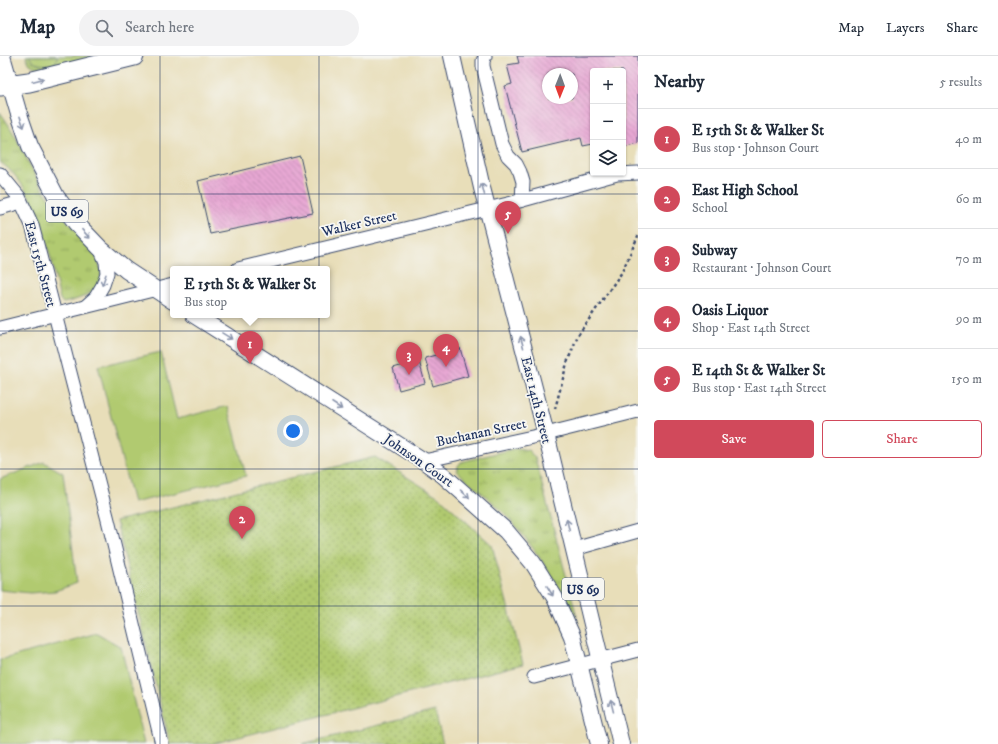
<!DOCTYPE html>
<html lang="en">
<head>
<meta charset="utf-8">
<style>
  body { margin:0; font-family:"IM FELL DW Pica",serif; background:#f2f2f3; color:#1f2937 }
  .controls { position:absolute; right:12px; top:12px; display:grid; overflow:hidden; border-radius:4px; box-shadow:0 1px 3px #0004 }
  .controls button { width:36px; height:36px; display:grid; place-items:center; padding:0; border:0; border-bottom:1px solid #e0e1e3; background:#fff; color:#1f2937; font:20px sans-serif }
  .compass { position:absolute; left:542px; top:12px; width:36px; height:36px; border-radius:50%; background:#fff; box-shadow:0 1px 3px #0004; rotate:181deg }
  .you { position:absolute; left:293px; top:375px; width:14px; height:14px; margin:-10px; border:3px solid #fff; border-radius:50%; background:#1a73e8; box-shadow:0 0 0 6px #1a73e833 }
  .badge { display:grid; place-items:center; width:26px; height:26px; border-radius:50%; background:#d1495b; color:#fff; font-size:13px; font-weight:700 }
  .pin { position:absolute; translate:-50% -33px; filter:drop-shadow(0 1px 2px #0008) }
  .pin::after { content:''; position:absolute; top:21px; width:14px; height:12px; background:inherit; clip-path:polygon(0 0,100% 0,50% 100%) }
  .popup { position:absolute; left:170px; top:210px; width:160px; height:52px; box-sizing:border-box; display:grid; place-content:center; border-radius:4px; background:#fff; filter:drop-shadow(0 1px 3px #0005); font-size:13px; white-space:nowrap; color:#747a83 }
  .popup b { font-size:15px; color:#1f2937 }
  .popup::after { content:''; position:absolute; left:50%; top:100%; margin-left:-8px; border:8px solid transparent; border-top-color:#fff }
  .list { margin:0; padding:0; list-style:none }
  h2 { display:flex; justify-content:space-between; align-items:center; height:52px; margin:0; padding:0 16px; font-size:17px }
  h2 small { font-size:13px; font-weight:400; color:#747a83 }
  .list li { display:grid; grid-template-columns:26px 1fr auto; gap:12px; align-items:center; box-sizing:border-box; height:60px; padding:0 16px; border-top:1px solid #e0e1e3 }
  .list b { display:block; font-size:15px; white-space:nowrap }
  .list p { margin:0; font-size:13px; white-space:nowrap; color:#747a83 }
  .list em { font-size:13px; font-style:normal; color:#747a83 }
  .actions { display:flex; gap:8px; padding:12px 16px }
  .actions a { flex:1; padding:9px 0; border:1px solid #d1495b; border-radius:4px; text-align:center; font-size:14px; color:#d1495b }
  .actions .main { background:#d1495b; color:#fff }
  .icon { flex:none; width:22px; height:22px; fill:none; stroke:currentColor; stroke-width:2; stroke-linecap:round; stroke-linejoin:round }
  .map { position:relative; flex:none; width:638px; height:688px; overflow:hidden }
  header { display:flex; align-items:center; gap:24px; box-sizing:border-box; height:56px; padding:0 20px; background:#fff; border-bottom:1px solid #e0e1e3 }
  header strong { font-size:19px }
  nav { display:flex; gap:22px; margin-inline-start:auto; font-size:14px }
  .search { width:280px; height:36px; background:#f2f2f3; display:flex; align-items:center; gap:10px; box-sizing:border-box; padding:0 14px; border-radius:22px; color:#747a83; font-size:15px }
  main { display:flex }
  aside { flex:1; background:#fff }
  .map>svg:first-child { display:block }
</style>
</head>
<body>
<header>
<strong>Map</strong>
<div class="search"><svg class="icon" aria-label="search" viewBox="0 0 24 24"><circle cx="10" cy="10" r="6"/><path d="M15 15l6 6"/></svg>Search here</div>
<nav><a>Map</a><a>Layers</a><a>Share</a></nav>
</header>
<main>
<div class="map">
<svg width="638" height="688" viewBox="0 0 638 688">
  <defs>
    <pattern id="grass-tufts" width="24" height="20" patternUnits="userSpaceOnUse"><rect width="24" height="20" fill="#b1ca6f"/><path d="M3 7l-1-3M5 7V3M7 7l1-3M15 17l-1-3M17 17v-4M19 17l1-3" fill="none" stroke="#8fa45e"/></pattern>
    <pattern id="park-dots" width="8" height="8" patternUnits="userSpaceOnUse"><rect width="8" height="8" fill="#b1ca6f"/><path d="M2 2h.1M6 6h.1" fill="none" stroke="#8fa45e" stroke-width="1.8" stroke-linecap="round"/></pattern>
    <pattern id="building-back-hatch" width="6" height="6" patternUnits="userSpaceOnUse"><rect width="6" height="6" fill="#e7a7d3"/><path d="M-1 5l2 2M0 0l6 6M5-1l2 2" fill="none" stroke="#ba88ae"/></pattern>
  </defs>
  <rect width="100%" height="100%" fill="#f6f6f2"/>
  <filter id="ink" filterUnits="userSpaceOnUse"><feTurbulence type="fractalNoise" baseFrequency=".025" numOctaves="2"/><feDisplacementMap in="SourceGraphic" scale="8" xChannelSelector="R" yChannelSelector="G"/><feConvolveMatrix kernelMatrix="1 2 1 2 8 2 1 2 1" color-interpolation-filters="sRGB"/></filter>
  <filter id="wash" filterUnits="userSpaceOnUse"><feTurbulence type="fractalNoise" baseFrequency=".012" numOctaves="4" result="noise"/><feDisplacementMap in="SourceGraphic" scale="16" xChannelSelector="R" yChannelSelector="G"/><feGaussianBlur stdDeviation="0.9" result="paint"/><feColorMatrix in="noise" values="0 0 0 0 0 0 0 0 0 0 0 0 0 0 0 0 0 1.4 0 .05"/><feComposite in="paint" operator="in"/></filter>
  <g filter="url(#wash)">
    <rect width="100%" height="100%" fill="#e8deb9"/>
    <g fill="url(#grass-tufts)" stroke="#667c66">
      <path d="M26,0H100C84,4 42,19 30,8C27,6 27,3 26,0Z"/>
      <path d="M0,56C20,83 30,115 49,142C63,161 80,179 95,197C111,231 93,240 63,247L60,243C50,200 39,132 0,106Z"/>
      <path d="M517,392L528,394L535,402L577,561C555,525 534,489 505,458C490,442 472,430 457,415L458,410L461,406Z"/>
    </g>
    <g fill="url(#park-dots)" stroke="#667c66">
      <path d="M375,401L439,441L492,489L523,608L212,688H170L116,465Z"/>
      <path d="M435,655L443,688H302Z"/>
    </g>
    <g fill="#b1ca6f" stroke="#667c66">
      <path d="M29,0H57V3L55,7C47,10 41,9 33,6Z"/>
      <path d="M161,296L177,363L228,350L246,420L133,447L98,310Z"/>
      <path d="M44,406L63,417L77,527L55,535L30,537L0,534V423Z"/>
      <path d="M97,577L121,591L144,688H0V604Z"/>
    </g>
    <g id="blocks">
      <g fill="url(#building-back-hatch)" fill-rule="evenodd">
        <path d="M517,0H638V87L623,91V15H593V88L583,90L581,82L522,96L505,30L512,28L507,9L519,7ZM548,18H572V42H548Z"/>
        <path d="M300,100L313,157L210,178L198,125Z"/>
        <path d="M460,292L468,320L433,330L425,302Z"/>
        <path d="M419,305L425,327L399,334L393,312Z"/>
      </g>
    </g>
  </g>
  <g filter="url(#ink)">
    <use href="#blocks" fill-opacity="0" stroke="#3a496c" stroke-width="1"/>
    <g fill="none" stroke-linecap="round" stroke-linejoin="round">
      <defs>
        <g id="minor">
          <path d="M485,0L483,5V10L502,88L508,100L516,108L520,116L523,126L522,144"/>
          <path d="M0,118L19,141L32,169L108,464L162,688"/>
          <path d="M0,152L21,146"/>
          <path d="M238,213L512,147L617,118L638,117"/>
          <path d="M86,250L96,241L103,229L107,217L106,206L100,192"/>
          <path d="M0,272L173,229"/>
          <path d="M424,405L546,378L638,355"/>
          <path d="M574,493L638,475"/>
          <path d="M534,621L638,594"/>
        </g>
        <g id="major">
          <path d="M2,0L18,55L30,90L56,140L76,167L100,192L126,214L173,245"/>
          <path d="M452,0L482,132L546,378L621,688"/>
          <path d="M194,259L424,405L443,419L506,475L533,507L555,542L572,580L599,688"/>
        </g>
        <path id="highway" d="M0,30L29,26L134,0"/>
      </defs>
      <use href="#minor" stroke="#3a496c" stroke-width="15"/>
      <use href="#major" stroke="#3a496c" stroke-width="18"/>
      <use href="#highway" stroke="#3a496c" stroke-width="21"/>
      <path stroke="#3a496c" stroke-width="2.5" stroke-dasharray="3 3" stroke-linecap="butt" d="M555,353L567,307L578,279L622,216L638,180"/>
      <use href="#minor" stroke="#fff" stroke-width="13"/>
      <use href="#major" stroke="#fff" stroke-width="16"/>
      <use href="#highway" stroke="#fff" stroke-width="19"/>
    </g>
    <defs><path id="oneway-shaft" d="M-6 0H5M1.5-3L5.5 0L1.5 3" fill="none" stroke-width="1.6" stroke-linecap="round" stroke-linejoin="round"/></defs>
    <g stroke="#8d97ae">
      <use href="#oneway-shaft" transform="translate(38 24) rotate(-14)"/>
      <use href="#oneway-shaft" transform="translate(22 66) rotate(70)"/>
      <use href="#oneway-shaft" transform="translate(483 133) rotate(-104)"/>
      <use href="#oneway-shaft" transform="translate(86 178) rotate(47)"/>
      <use href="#oneway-shaft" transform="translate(104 224) rotate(109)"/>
      <use href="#oneway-shaft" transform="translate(227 280) rotate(32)"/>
      <use href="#oneway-shaft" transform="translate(522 286) rotate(-105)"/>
      <use href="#oneway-shaft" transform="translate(337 350) rotate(33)"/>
      <use href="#oneway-shaft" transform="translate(465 438) rotate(41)"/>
      <use href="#oneway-shaft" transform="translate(568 469) rotate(-103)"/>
      <use href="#oneway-shaft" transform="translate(550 535) rotate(59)"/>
      <use href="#oneway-shaft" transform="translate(612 650) rotate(-104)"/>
    </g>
  </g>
  <path fill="none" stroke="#1b2f5e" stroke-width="1" stroke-opacity="0.55" d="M160,0V688M319,0V688M478,0V688M0,138H638M0,275H638M0,413H638M0,550H638"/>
  <g text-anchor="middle" stroke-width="3.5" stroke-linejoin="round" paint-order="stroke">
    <g fill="#f6f6f2" stroke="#5d6b8a" stroke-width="1">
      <rect x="46" y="144" width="42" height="22" rx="3"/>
      <rect x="562" y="522" width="42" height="22" rx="3"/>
    </g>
    <g font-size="13" font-weight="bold" fill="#1b2f5e">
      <text x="67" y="160">US 69</text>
      <text x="583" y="538">US 69</text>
    </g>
    <g font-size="14" fill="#1b2f5e" stroke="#f6f6f2">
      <text transform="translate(359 167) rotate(-13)" y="5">Walker Street</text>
      <text transform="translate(41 208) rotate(75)" y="5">East 15th Street</text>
      <text transform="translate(537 344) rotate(76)" y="5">East 14th Street</text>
      <text transform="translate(481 376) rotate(-12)" y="5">Buchanan Street</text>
      <text transform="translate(419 404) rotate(35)" y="5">Johnson Court</text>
    </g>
  </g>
</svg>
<div class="controls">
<button>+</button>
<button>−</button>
<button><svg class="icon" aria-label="layers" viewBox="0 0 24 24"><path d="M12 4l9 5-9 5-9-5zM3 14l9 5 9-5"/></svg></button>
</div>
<svg class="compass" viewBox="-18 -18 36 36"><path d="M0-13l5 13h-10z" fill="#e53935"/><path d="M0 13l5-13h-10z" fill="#747a83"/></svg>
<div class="you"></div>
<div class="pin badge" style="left:250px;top:308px">1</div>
<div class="popup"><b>E 15th St &amp; Walker St</b>Bus stop</div>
<div class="pin badge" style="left:242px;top:483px">2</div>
<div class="pin badge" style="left:409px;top:319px">3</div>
<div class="pin badge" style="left:446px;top:311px">4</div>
<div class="pin badge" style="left:508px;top:178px">5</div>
</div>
<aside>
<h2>Nearby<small>5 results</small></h2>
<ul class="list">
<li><span class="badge">1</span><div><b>E 15th St &amp; Walker St</b><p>Bus stop · Johnson Court</p></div><em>40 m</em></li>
<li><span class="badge">2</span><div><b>East High School</b><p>School</p></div><em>60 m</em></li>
<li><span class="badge">3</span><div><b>Subway</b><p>Restaurant · Johnson Court</p></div><em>70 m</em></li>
<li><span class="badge">4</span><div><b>Oasis Liquor</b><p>Shop · East 14th Street</p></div><em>90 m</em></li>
<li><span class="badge">5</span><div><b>E 14th St &amp; Walker St</b><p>Bus stop · East 14th Street</p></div><em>150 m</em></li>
</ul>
<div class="actions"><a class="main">Save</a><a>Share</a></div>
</aside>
</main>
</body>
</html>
